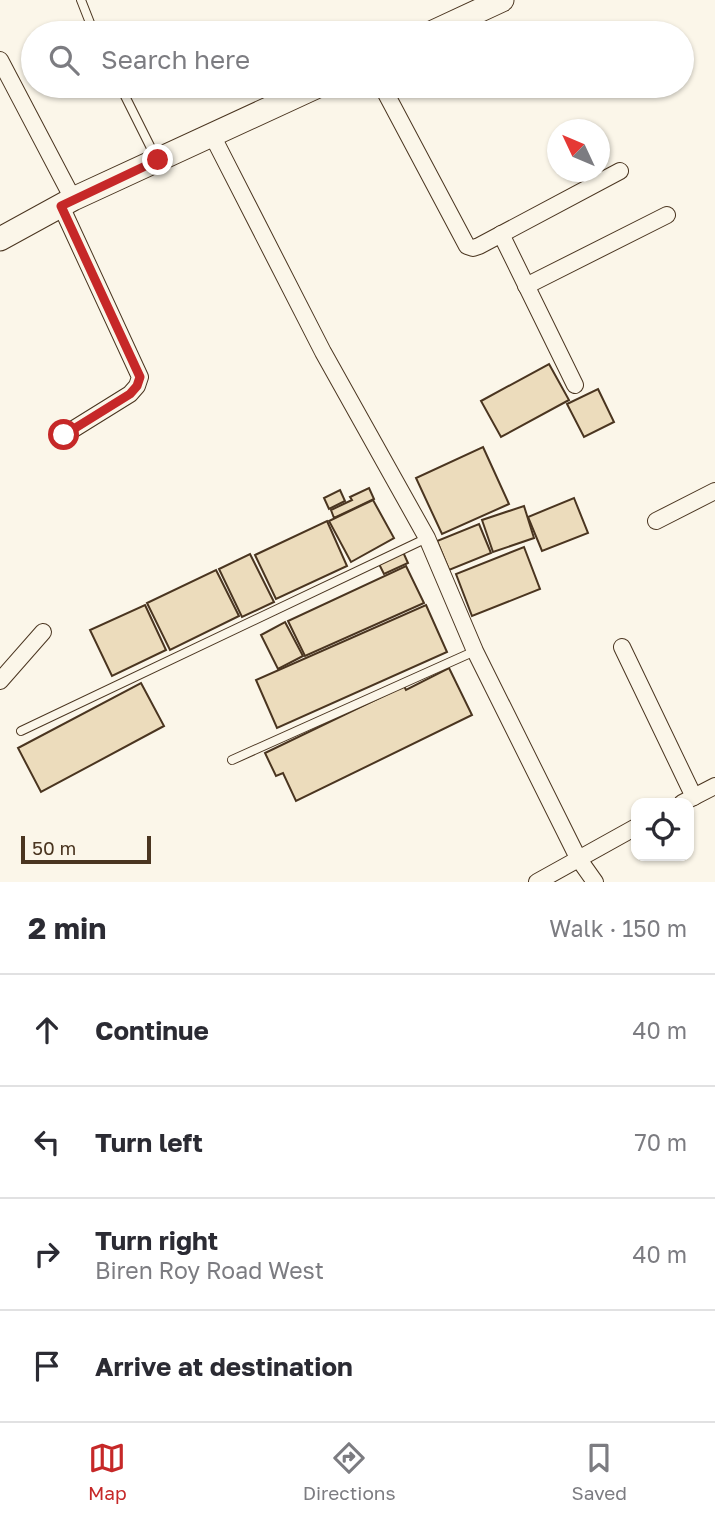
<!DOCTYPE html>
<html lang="en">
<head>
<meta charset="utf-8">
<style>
  body { margin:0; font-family:"Golos Text",sans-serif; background:#f7f7f7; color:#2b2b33 }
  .controls { position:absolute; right:21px; bottom:21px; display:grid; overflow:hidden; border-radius:14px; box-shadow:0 2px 5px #0004 }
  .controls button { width:63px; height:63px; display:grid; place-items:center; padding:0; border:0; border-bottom:2px solid #e1e1e2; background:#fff; color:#2b2b33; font:35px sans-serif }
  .compass { position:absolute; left:547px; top:119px; width:63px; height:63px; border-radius:50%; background:#fff; box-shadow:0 2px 5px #0004; rotate:314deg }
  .scale { position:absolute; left:21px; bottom:18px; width:130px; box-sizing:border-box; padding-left:7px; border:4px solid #4a3520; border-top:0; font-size:19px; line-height:24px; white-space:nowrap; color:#4a3520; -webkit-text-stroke:5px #fbf6e9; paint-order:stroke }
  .stop { position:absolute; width:21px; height:21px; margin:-16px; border:5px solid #c62828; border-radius:50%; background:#fff }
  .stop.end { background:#c62828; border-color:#fff; box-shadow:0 2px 7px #0008 }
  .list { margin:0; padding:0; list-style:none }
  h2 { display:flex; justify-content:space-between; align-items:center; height:91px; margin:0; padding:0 28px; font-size:30px }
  h2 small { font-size:23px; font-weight:400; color:#7c7c81 }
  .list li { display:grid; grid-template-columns:46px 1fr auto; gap:21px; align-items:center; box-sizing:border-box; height:112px; padding:0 28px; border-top:2px solid #e1e1e2 }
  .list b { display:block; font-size:26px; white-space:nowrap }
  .list p { margin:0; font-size:23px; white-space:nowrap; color:#7c7c81 }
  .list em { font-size:23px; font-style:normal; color:#7c7c81 }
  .icon { flex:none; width:38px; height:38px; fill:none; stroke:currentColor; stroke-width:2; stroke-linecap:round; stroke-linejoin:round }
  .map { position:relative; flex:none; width:715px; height:882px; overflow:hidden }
  .search { position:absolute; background:#fff; box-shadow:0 2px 5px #0004; left:21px; right:21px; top:21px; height:77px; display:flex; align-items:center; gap:18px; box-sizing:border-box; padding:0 24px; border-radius:38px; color:#7c7c81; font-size:26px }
  .sheet { height:539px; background:#fff }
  nav { display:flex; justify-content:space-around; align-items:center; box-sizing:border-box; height:98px; border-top:2px solid #e1e1e2; background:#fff; font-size:19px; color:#7c7c81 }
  nav a { display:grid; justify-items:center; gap:4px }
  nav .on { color:#c62828 }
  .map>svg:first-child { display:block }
</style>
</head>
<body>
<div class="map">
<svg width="715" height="882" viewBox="0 0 715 882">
  <rect width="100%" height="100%" fill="#fbf6e9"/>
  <g fill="#ecdcbc" stroke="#4a3520" stroke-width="2">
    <path d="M549,364L569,400L501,437L481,401Z"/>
    <path d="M598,389L614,422L584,437L567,404Z"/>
    <path d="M483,447L509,504L442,534L416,478Z"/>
    <path d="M369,488L374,499L334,518L331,510L352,500L350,497Z"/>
    <path d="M340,490L345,501L329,509L324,498Z"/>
    <path d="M574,498L588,533L542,551L528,517Z"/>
    <path d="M373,500L394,538L351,562L329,521Z"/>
    <path d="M524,506L534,538L493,552L482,520Z"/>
    <path d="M327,521L347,566L276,599L255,555Z"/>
    <path d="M479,524L491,553L449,570L437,541Z"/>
    <path d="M524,547L540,589L472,616L456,574Z"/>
    <path d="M403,552L408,563L384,574L379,564Z"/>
    <path d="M250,554L274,602L242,617L219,569Z"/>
    <path d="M406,566L424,603L305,656L288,621Z"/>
    <path d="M216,570L239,616L170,650L147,603Z"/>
    <path d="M145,605L166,650L112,676L90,630Z"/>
    <path d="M426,605L447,652L277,728L256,680Z"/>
    <path d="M285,622L303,656L278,669L261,635Z"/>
    <path d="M449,668L472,715L296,801L283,773L276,776L265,753L404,686L406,690Z"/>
    <path d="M141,683L164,726L41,792L18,748Z"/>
  </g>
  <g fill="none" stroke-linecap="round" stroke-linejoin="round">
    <defs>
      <g id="lane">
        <path d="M81,0L94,33"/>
        <path d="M120,86L156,158"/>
        <path d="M21,731L427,538"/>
        <path d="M232,760L475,651"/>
      </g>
      <g id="street">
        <path d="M0,60L73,199"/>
        <path d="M382,86L467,246L473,248L479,246L620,171"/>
        <path d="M212,135L323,352L427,538L475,651L578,858L595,882"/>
        <path d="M61,206L140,377L137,386L130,394L64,435"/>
        <path d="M501,234L575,385"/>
        <path d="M526,286L667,215"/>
        <path d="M656,521L715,491"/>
        <path d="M622,647L694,797"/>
        <path d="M0,681L43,632"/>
        <path d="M682,803L715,786"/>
        <path d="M537,882L636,827"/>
      </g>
      <g id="secondary">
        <path d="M431,33L502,0"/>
        <path d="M0,239L73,199L318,86"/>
      </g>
    </defs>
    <use href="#lane" stroke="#4a3520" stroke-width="10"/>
    <use href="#street" stroke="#4a3520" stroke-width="18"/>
    <use href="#secondary" stroke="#4a3520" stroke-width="25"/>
    <use href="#lane" stroke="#fbf6e9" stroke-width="8"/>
    <use href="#street" stroke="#fbf6e9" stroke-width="16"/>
    <use href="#secondary" stroke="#fbf6e9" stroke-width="23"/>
  </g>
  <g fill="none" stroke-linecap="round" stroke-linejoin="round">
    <path stroke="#c62828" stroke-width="9" d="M64,435L130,394L137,386L140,377L61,206L158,160"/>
  </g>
</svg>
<div class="controls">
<button><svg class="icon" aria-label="locate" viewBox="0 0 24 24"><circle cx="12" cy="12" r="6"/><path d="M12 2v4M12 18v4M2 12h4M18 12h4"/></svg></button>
</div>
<svg class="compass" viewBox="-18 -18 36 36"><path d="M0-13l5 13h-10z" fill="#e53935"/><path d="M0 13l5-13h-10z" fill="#7c7c81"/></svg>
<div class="scale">50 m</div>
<div class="stop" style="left:64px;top:435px"></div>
<div class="stop end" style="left:158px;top:160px"></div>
<div class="search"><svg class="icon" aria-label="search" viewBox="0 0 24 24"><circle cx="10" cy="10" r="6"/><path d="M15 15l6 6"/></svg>Search here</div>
</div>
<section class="sheet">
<h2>2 min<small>Walk · 150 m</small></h2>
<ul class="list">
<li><svg class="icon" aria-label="ahead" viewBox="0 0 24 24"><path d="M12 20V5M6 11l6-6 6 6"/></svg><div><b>Continue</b></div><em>40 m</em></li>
<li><svg class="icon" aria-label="left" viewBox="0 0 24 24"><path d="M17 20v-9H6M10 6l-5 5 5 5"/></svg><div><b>Turn left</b></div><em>70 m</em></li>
<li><svg class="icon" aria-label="right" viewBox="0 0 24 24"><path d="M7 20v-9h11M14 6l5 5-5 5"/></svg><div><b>Turn right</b><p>Biren Roy Road West</p></div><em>40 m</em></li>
<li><svg class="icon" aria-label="arrive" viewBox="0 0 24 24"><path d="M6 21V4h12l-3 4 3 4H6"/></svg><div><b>Arrive at destination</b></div></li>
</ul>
</section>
<nav>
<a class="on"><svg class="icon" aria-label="map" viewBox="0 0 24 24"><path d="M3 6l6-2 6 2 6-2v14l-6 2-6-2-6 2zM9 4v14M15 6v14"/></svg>Map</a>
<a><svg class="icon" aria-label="directions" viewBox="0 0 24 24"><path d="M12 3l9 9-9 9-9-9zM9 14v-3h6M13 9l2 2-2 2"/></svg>Directions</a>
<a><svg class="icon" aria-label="saved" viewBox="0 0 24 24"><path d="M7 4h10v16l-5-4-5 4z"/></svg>Saved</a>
</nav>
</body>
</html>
